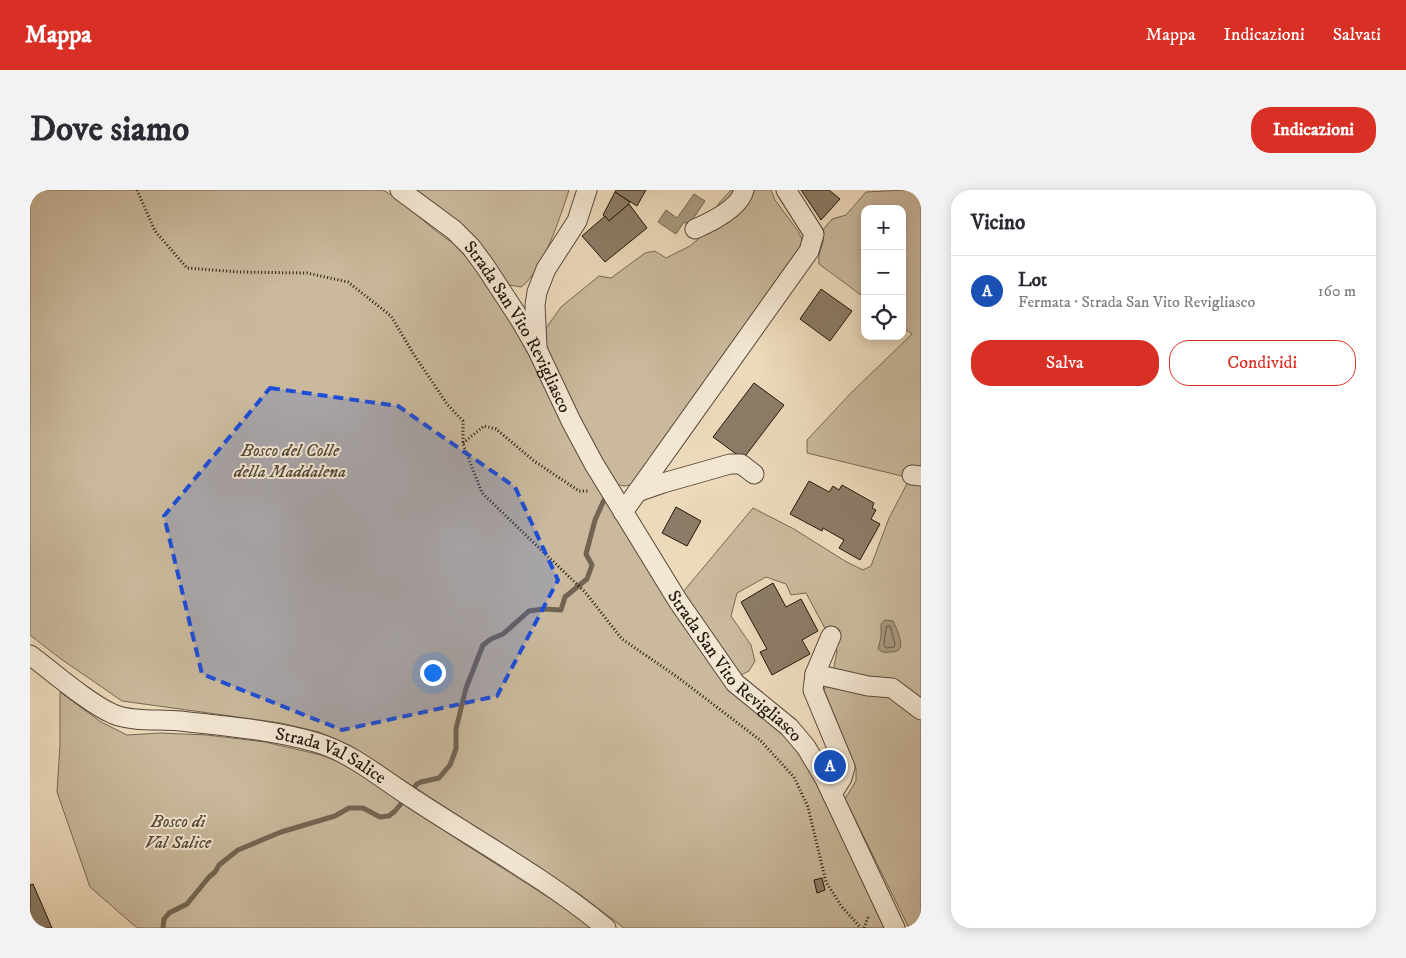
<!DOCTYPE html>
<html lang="it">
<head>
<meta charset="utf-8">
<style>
  body { margin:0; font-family:"IM FELL DW Pica",serif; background:#f2f2f3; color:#2b2b33 }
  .controls { position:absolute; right:15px; top:15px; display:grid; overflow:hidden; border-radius:10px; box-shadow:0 2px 12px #0003 }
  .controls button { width:45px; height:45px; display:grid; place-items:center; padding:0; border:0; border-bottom:1px solid #e1e1e2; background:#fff; color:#2b2b33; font:25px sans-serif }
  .you { position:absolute; left:402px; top:482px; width:18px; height:18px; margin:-12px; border:4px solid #fff; border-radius:50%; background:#1a73e8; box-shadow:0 0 0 8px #1a73e833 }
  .badge { display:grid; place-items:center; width:32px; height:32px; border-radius:50%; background:#d93025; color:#fff; font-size:16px; font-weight:700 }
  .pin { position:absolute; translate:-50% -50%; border:2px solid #fff; box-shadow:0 1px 5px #0006 }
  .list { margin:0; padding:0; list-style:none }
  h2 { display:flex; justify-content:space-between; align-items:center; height:65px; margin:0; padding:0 20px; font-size:21px }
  h2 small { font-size:16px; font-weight:400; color:#7c7c81 }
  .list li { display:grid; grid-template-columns:32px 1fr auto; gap:15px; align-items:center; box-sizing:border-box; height:70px; padding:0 20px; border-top:1px solid #e1e1e2 }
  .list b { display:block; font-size:19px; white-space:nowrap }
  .list p { margin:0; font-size:16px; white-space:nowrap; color:#7c7c81 }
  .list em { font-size:16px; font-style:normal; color:#7c7c81 }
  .actions { display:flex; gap:10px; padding:15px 20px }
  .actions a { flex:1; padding:11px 0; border:1px solid #d93025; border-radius:20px; text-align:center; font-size:18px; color:#d93025 }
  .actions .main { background:#d93025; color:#fff }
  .icon { flex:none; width:28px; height:28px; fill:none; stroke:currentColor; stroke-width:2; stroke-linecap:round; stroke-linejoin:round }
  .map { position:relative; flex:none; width:891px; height:738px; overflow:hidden; border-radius:20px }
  header { display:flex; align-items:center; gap:30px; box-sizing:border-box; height:70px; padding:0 25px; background:#d93025; color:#fff }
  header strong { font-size:24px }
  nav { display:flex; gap:28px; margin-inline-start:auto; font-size:18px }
  .intro { display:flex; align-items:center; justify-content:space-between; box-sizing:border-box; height:120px; padding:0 30px }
  h1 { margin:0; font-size:35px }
  .button { padding:12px 22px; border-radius:20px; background:#d93025; color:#fff; font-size:18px; font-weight:700 }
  main { display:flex; gap:30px; padding:0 30px }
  aside { flex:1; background:#fff; border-radius:20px; box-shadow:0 2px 12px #0003 }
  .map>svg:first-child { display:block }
</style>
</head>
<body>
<header>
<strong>Mappa</strong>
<nav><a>Mappa</a><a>Indicazioni</a><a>Salvati</a></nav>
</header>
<div class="intro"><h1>Dove siamo</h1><a class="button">Indicazioni</a></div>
<main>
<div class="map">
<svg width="891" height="738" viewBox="0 0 891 738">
  <rect width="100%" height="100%" fill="#eddabb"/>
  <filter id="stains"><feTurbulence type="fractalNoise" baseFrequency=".004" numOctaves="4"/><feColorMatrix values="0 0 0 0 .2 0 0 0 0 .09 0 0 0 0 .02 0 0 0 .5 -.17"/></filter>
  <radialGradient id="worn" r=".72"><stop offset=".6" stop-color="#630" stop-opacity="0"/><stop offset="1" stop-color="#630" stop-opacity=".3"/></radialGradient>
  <g fill="#cab99d" stroke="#766854">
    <path d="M0,0H353L368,9L406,41L424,54L443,74L481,131L552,267L749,540L766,557L780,576L857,738H594L548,703L321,556L289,542L251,533L92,511L31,469L0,445Z"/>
    <path d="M387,0H539C531,25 512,83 491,97L479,95L453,57L430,34Z"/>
    <path d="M701,0H741L745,10L768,41L772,49L770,61L752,82L602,295L594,296L585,294L513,157L514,141L531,117L569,86L581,88L615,63L625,61L636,68L660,56L674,44L689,13Z"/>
    <path d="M875,0H891V738H879L815,609L826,591V578L794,500L804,477L807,461L776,403L761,405L756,394L736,387L707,403L701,426L721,455L725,471L719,481L709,486L653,402L723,318L764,339L815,371L833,380L841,376L859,328L880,288L777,263V250L821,203L882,144L872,137V19H835V108L789,74C787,60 796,55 793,40L802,29L816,25L836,2Z"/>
    <path d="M30,502L71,532L97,545L130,543L177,545L235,552L291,565L322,577L380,619L549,727L562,738H107L60,697L27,602L30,555Z"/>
  </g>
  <g fill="#a89880" stroke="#726452">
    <path d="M664,4L675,11L659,35L654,32L646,44L628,32L636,20L647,28Z"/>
    <path d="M855,430L863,431C866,437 873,452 870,458C868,462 863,462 859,462C854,463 852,462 848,459L851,447V434Z"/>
  </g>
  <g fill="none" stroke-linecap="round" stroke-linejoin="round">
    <path stroke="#655846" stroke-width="1" d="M857,436H860L865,454L864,457L856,458L854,455Z"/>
    <g stroke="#726452" stroke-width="5">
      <path d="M380,602L387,594L391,592L409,588L420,575L426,559V539L436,498L453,455L461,449L473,444L499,421L514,419L531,420L535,407L557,389L562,375L556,364L565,330L574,310"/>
      <path d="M133,738L134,729L139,723L157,714L179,687L185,682L189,675L208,660L251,642L305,626L319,618H333L350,627L359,626L365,621L375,609"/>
    </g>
  </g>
  <g fill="#8c7c67" stroke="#22170c">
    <path d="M586,0H616L607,16L585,2Z"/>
    <path d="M771,0H799L810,9L791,30Z"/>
    <path d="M585,2L600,12L597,16L579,31L573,25Z"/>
    <path d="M599,14L617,38L575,72L552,46L575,26L579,31Z"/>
    <path d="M791,99L822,121L800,151L770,129Z"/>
    <path d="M724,193L754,215L713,269L683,247Z"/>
    <path d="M779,291L799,302L803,296L809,300L812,295L844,313L842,318L846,320L841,329L850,334L830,370L809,358L814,350L793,338L792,341L760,324Z"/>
    <path d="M646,317L671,331L657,356L632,343Z"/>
    <path d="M743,393L756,417L771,409L788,441L772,450L780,464L742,485L730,462L737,459L711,412Z"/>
    <path d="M792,688L795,700L787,703L784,690Z"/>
    <path d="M3,694L22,738H0V695Z"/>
  </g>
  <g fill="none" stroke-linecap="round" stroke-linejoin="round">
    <defs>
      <g id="minor">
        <path id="s1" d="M370,0L424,40L441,57L455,76L491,131L507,159L541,231L564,274L648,411L705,493L759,537L776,557L795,589L865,738"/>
        <path d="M665,39C681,32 710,18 714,0"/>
        <path d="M507,156L505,115L507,102L516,79L547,31L557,0"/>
        <path d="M882,285L891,286"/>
        <path d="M607,302L633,293L700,274H711L724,284"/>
        <path d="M593,322L779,61L784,44L756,0"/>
        <path d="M801,446L785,484L783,500L815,577L812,588L802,604"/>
        <path id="s2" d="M0,465C23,482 58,513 83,524C103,532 128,529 150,531C196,536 244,540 288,553C324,564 353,590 385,610C449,652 517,689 576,738"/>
        <path d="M785,484L838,496L862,498L891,520"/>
      </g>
    </defs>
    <use href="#minor" stroke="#554838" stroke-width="21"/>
    <g stroke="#22170c" stroke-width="3" stroke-dasharray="1 2.5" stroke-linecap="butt">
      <path d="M107,0L125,41L157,78L209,82L277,83L318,92L361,126L383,163L417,214L433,231V254L452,303L555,402L592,449L646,486L730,550L764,587L778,617L796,692L812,717L831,738"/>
      <path d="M433,253L454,236L466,239L504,271L549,301H559"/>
      <path d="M834,738L839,725"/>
    </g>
    <use href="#minor" stroke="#f3e7d3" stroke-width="19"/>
  </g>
  <path fill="#1d4ed8" fill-opacity="0.2" stroke="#1d4ed8" stroke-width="4" stroke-dasharray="10 6" stroke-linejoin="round" d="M240,198L368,216L485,297L528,390L467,506L312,540L172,484L134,326Z"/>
  <g text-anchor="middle" stroke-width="4" stroke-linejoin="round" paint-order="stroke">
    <g font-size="18" fill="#22170c" stroke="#f3e7d3">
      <text dy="6" stroke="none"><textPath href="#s1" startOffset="184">Strada San Vito Revigliasco</textPath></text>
      <text dy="6" stroke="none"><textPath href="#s1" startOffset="589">Strada San Vito Revigliasco</textPath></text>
      <text dy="6" stroke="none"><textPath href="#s2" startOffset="326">Strada Val Salice</textPath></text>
    </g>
    <g font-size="18" font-style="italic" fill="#544838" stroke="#f3e7d3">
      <text x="260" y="266">Bosco del Colle<tspan x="260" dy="21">della Maddalena</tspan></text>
      <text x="148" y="637">Bosco di<tspan x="148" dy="21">Val Salice</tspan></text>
    </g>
  </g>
  <rect width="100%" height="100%" filter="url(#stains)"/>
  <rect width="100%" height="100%" fill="url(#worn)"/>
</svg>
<div class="controls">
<button>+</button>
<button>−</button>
<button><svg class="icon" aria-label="locate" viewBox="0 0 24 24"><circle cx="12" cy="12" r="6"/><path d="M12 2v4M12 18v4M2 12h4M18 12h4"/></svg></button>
</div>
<div class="you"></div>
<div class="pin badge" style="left:800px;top:576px;background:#1a4fb4">A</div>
</div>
<aside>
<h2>Vicino<small></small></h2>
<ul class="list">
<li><span class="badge" style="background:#1a4fb4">A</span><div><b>Lot</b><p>Fermata · Strada San Vito Revigliasco</p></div><em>160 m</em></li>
</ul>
<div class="actions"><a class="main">Salva</a><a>Condividi</a></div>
</aside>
</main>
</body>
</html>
